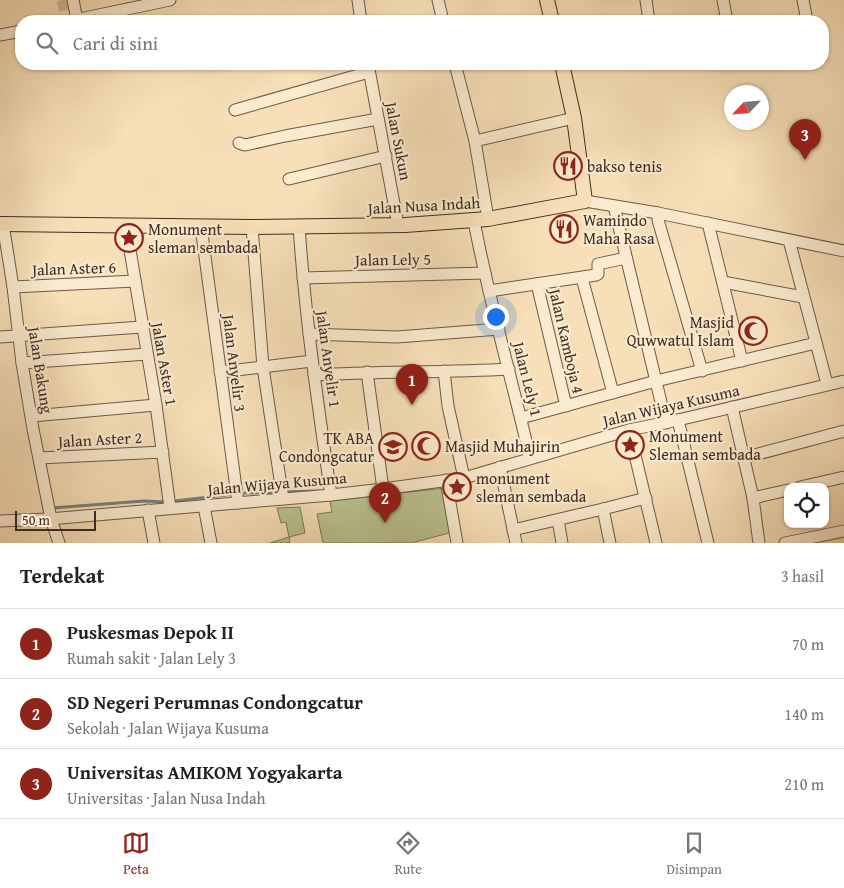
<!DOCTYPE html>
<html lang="id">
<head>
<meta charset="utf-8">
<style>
  body { margin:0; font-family:"Gentium Book Plus",serif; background:#f2f2f2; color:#222 }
  .controls { position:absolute; right:15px; bottom:15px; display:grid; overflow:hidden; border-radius:10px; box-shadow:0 1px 4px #0004 }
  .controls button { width:45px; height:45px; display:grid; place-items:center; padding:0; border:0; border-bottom:1px solid #e0e0e0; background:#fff; color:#222; font:25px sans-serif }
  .compass { position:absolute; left:724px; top:85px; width:45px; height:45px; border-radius:50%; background:#fff; box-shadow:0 1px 4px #0004; rotate:244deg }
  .scale { position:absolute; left:15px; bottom:12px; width:81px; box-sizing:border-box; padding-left:5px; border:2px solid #3e2d24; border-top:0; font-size:14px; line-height:18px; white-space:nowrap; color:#3e2d24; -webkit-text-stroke:4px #faead0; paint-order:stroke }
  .you { position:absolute; left:495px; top:316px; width:18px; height:18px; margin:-12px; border:4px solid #fff; border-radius:50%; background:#1a73e8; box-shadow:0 0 0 8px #1a73e833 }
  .badge { display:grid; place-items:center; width:32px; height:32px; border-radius:50%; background:#8f2418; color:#fff; font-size:16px; font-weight:700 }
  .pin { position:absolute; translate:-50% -41px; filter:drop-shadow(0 1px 2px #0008) }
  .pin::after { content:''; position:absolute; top:26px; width:18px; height:15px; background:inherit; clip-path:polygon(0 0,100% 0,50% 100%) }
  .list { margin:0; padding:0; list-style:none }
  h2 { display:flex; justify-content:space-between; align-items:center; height:65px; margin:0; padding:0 20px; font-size:21px }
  h2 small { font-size:16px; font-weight:400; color:#767676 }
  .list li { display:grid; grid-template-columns:32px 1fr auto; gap:15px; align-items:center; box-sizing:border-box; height:70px; padding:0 20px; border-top:1px solid #e0e0e0 }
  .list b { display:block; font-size:19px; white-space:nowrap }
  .list p { margin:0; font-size:16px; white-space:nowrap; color:#767676 }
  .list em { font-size:16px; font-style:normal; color:#767676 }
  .icon { flex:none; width:28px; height:28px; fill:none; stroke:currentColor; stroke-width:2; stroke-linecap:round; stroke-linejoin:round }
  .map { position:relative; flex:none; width:844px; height:543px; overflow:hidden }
  .search { position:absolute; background:#fff; box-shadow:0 1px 4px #0004; left:15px; right:15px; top:15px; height:55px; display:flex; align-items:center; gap:12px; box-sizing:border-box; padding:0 18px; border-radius:20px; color:#767676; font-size:19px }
  .sheet { height:275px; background:#fff }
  nav { display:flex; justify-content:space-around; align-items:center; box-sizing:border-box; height:70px; border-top:1px solid #e0e0e0; background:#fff; font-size:14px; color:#767676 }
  nav a { display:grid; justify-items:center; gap:2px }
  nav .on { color:#8f2418 }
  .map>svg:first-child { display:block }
</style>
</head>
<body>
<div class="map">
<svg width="844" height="543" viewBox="0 0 844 543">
  <rect width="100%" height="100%" fill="#f7dfb7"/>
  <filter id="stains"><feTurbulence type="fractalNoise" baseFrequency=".004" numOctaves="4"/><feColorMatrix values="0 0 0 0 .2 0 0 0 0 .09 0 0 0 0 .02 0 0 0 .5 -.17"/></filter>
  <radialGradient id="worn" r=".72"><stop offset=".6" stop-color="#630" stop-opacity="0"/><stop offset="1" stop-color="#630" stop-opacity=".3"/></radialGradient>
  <g fill="#bac290" stroke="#7c785a">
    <path d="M445,488L453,532L411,543H323L317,514L332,512L330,501Z"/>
    <path d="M300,507L305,533L289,537L290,543H270L289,537L286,522L281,523L277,508Z"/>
  </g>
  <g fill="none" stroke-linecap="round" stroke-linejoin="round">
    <path stroke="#78827c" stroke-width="3" d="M52,508L144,501L166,502L243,493L317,491"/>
    <path stroke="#d2bb9a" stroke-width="11" stroke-dasharray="11 5.5" stroke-linecap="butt" d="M62,0L67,21"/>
    <defs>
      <g id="minor">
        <path d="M73,0L77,20"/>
        <path d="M358,0L361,21"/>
        <path d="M438,0L443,21"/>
        <path d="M646,0L649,21"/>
        <path d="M723,0L727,21"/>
        <path d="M803,0L807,21"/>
        <path d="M70,21L170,0"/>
        <path d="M0,35L21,31"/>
        <path d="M368,64L398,225"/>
        <path d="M455,64L475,141L488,219"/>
        <path d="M235,110L369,72"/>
        <path d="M475,141L574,118"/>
        <path d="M239,143L245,145L285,136L378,119"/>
        <path d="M289,179L386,156"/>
        <path d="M585,201L658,213L844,251"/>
        <path d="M614,206L666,423"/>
        <path d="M658,213V220L702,371"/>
        <path d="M474,221C489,301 512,379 530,458"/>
        <path d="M708,223L742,361"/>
        <path d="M3,224L13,287L22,363L33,429L51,519L59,543"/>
        <path d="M126,226L156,405L170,508"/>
        <path d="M299,226C305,316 318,406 331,495"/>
        <path d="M203,227L202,234L238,503"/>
        <path d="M252,227L263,367L283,499"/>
        <path d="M789,240L827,384"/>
        <path d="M303,278L485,273"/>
        <path d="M582,278L613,393"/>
        <path d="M723,282L803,297"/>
        <path d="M537,284L566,406"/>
        <path d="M13,287L135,281"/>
        <path d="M489,291L596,275L598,274V264L626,258"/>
        <path d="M309,334L397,337L499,329"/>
        <path d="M0,337L142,327"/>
        <path d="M22,363L147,354"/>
        <path d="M444,371L448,406L464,478"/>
        <path d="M220,372L312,361"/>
        <path d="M367,372L383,489"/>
        <path d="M314,375C379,371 444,373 509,369"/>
        <path d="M732,407L753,498L759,543"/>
        <path d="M32,416L156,405"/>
        <path d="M521,418L656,381L816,343"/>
        <path d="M678,420L708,543"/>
        <path d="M629,430L656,543"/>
        <path d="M39,458L163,452"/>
        <path d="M743,458L844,431"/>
        <path d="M500,467L516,543"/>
        <path d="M446,480L457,543"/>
        <path d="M800,487L844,477"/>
        <path d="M753,498L788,490"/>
        <path d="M204,506L211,543"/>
        <path d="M603,509L610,543"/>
        <path d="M148,510L154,543"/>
        <path d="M558,520L562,543"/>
        <path d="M0,521L49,519L331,495L383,489L464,478L629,430L678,420L844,381"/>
        <path d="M513,530L603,509L646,498"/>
        <path d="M785,543L844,531"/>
      </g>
      <g id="major">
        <path d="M547,0L552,21"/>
        <path d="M0,224L252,227L405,225L488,219L585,201L574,118L562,64"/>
      </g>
    </defs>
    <use href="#minor" stroke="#6c5a49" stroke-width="13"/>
    <use href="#major" stroke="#3e2d24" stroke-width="16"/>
    <use href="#minor" stroke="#faead0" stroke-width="11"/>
    <use href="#major" stroke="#f7dfb7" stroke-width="14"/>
  </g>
  <defs>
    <symbol id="restaurant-ring" viewBox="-11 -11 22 22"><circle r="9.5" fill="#faead0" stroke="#8f2418" stroke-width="1.5"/><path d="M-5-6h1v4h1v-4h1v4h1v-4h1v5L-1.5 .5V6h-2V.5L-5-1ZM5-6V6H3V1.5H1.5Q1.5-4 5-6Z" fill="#8f2418"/></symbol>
    <symbol id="sight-ring" viewBox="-11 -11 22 22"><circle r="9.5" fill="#faead0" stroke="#8f2418" stroke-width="1.5"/><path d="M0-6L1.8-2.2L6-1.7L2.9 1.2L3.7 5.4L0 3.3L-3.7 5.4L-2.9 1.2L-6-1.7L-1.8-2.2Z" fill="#8f2418"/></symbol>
    <symbol id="mosque-ring" viewBox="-11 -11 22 22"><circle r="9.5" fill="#faead0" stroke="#8f2418" stroke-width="1.5"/><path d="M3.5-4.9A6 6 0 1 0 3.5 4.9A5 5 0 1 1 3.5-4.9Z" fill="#8f2418"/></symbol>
    <symbol id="school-ring" viewBox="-11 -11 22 22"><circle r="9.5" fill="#faead0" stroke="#8f2418" stroke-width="1.5"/><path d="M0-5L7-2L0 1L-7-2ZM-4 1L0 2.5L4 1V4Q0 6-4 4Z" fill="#8f2418"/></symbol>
  </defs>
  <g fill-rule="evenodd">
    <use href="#restaurant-ring" x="552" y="150" width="32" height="32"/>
    <use href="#restaurant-ring" x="548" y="213" width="32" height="32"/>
    <use href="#sight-ring" x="113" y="222" width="32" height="32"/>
    <use href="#mosque-ring" x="737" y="315" width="32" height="32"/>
    <use href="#sight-ring" x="614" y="429" width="32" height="32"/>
    <use href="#mosque-ring" x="410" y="430" width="32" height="32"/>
    <use href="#school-ring" x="377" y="431" width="32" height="32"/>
    <use href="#sight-ring" x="441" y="471" width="32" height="32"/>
  </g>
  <g text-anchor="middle" stroke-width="4.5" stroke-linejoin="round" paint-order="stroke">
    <g font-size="16" fill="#3e2d24" stroke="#faead0">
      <text transform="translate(399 141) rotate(79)" y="6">Jalan Sukun</text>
      <text transform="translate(424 205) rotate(-3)" y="6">Jalan Nusa Indah</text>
      <text transform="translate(393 259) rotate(-1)" y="6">Jalan Lely 5</text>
      <text transform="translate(74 268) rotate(-2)" y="6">Jalan Aster 6</text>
      <text transform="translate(567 341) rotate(77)" y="6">Jalan Kamboja 4</text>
      <text transform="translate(329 359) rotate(82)" y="6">Jalan Anyelir 1</text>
      <text transform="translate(235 363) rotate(83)" y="6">Jalan Anyelir 3</text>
      <text transform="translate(165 364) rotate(80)" y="6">Jalan Aster 1</text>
      <text transform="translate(41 370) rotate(81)" y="6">Jalan Bakung</text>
      <text transform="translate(528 379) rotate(76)" y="6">Jalan Lely 1</text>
      <text transform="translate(671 405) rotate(-13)" y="6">Jalan Wijaya Kusuma</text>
      <text transform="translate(100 439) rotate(-3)" y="6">Jalan Aster 2</text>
      <text transform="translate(277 483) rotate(-5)" y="6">Jalan Wijaya Kusuma</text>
    </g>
    <g font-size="16" fill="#3e2d24" stroke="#faead0" text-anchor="start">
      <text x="587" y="172">bakso tenis</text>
      <text x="583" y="226">Wamindo<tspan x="583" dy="18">Maha Rasa</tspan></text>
      <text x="148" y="235">Monument<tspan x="148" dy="18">sleman sembada</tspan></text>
      <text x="734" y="328" text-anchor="end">Masjid<tspan x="734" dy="18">Quwwatul Islam</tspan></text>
      <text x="649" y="442">Monument<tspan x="649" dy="18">Sleman sembada</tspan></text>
      <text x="374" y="444" text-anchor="end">TK ABA<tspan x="374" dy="18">Condongcatur</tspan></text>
      <text x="445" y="452">Masjid Muhajirin</text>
      <text x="476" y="484">monument<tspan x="476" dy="18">sleman sembada</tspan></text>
    </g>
  </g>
  <rect width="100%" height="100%" filter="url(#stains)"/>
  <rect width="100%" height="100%" fill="url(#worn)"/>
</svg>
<div class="controls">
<button><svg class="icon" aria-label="locate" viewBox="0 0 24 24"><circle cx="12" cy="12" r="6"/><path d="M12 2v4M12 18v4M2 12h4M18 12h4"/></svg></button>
</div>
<svg class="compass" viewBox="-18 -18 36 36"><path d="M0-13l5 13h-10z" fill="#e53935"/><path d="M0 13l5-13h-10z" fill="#767676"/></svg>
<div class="scale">50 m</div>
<div class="you"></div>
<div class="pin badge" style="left:412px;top:405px">1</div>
<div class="pin badge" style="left:385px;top:523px">2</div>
<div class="pin badge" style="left:805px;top:160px">3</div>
<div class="search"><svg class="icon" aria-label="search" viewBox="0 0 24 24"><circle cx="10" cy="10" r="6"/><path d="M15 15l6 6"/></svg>Cari di sini</div>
</div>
<section class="sheet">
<h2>Terdekat<small>3 hasil</small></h2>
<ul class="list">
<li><span class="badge">1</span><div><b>Puskesmas Depok II</b><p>Rumah sakit · Jalan Lely 3</p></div><em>70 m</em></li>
<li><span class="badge">2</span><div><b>SD Negeri Perumnas Condongcatur</b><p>Sekolah · Jalan Wijaya Kusuma</p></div><em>140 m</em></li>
<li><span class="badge">3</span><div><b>Universitas AMIKOM Yogyakarta</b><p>Universitas · Jalan Nusa Indah</p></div><em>210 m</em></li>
</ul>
</section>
<nav>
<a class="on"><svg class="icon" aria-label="map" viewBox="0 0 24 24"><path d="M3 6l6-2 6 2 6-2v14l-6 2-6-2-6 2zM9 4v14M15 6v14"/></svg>Peta</a>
<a><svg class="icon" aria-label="directions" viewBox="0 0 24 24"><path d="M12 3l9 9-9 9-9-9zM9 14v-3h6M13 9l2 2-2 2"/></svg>Rute</a>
<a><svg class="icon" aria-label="saved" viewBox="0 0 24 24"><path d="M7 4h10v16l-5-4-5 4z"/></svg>Disimpan</a>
</nav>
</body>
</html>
